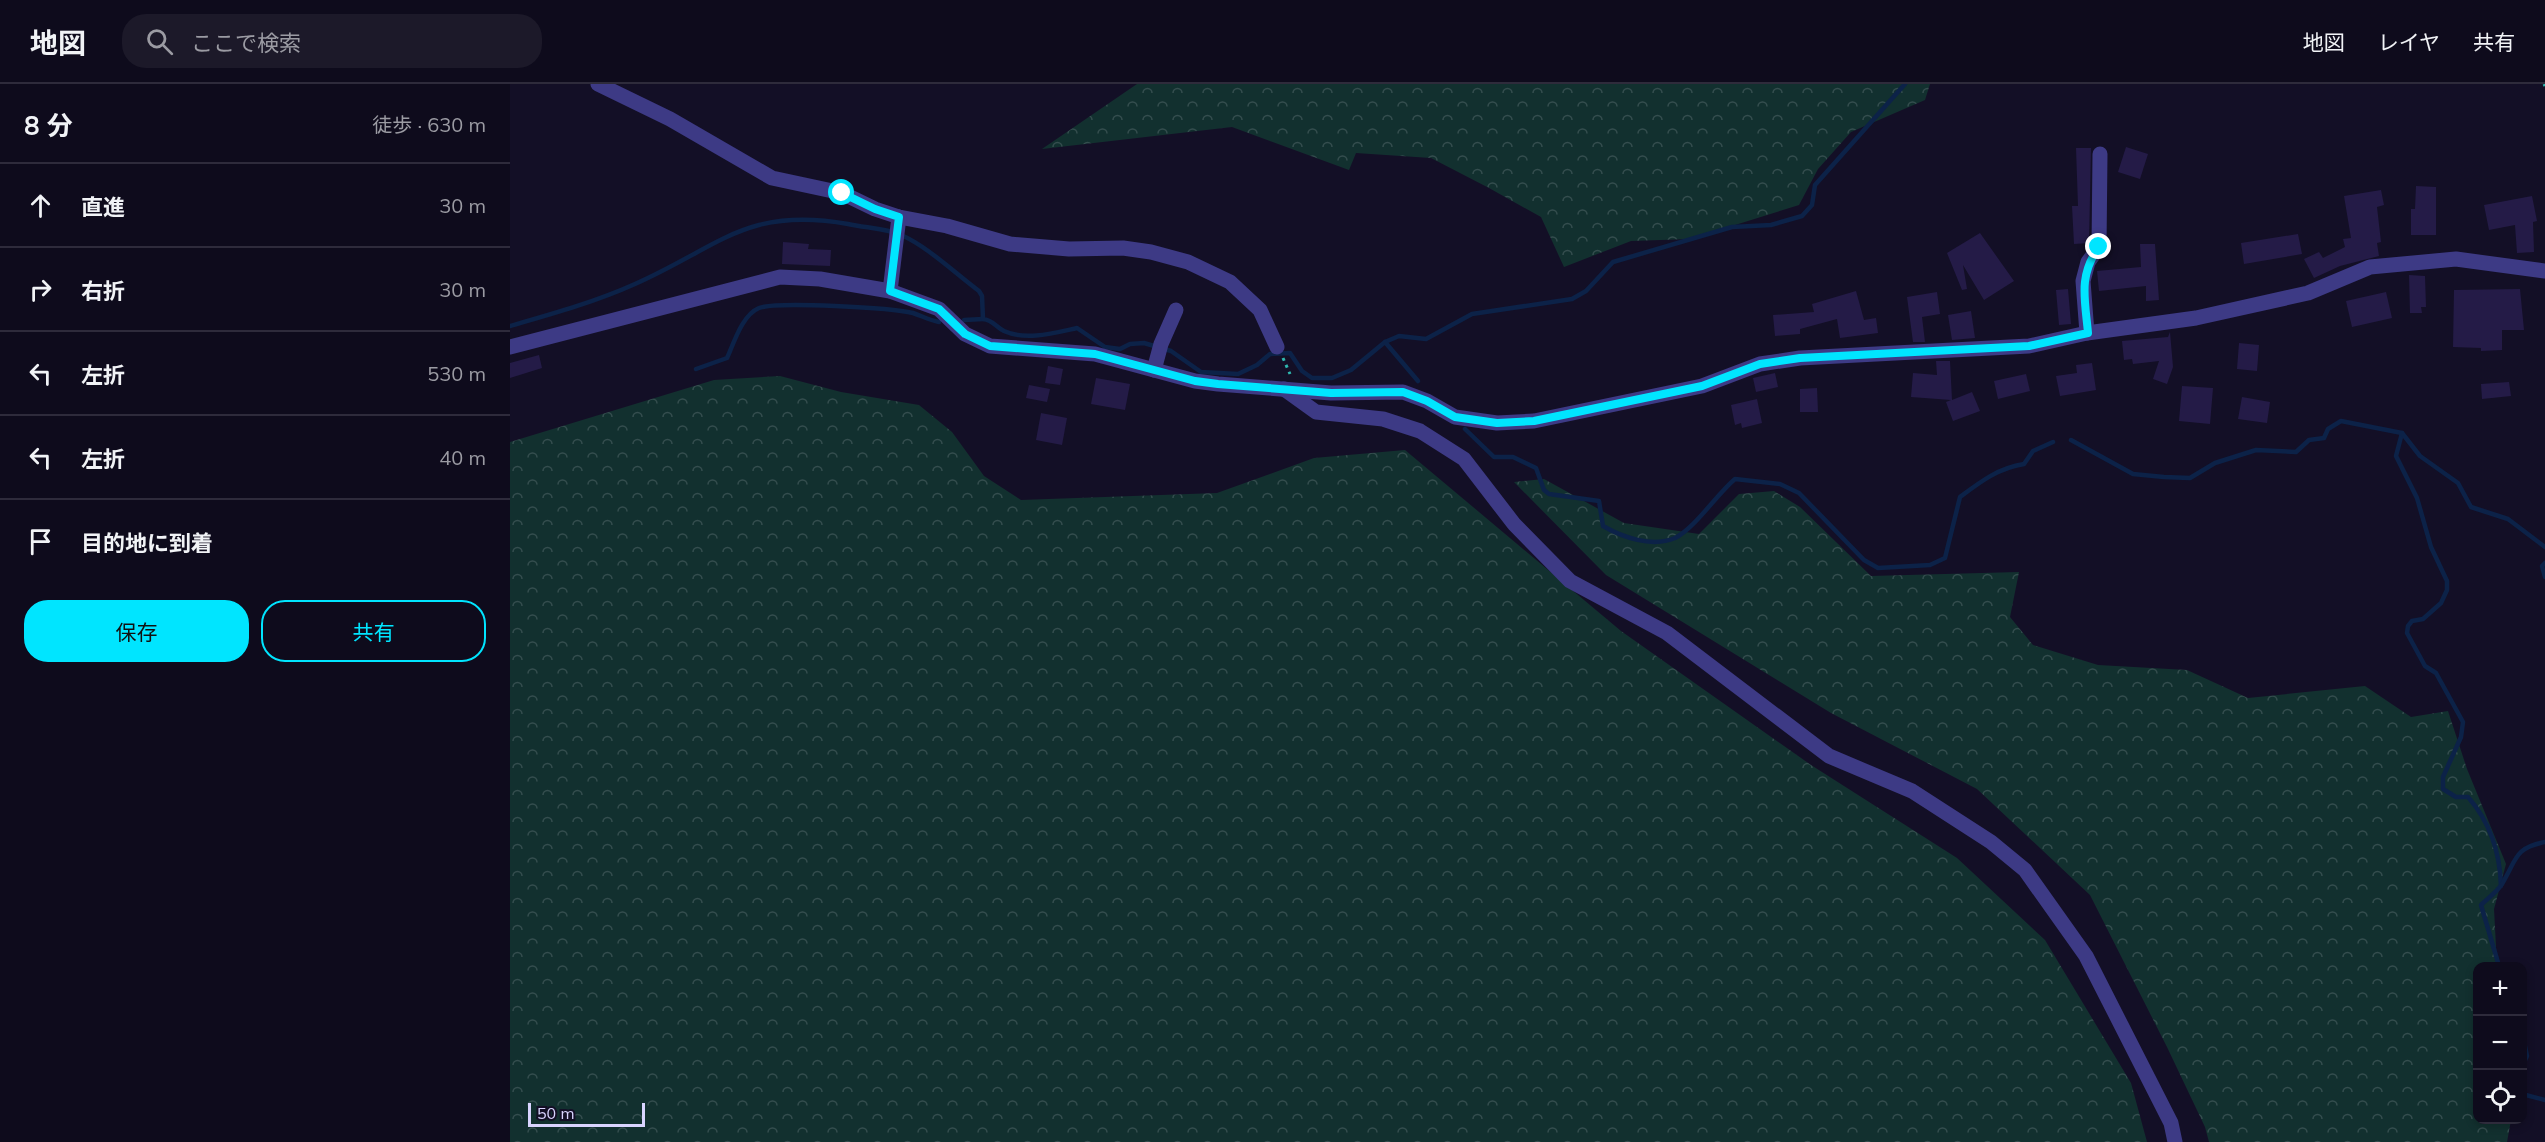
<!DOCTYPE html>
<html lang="ja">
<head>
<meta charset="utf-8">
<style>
  body { margin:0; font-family:Mulish,"Noto Sans JP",sans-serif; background:#1c1929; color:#f1f3f6 }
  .controls { position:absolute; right:18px; bottom:18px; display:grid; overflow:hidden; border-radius:12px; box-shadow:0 3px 9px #0003 }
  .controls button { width:54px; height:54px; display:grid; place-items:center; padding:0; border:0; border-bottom:2px solid #2e2b3b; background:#0e0b1c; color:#f1f3f6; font:30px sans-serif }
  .scale { position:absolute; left:18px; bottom:15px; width:117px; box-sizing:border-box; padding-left:6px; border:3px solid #d9d4ff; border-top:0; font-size:16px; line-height:21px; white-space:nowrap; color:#d9d4ff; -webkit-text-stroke:4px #130f26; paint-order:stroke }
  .stop { position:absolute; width:18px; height:18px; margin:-14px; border:4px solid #00e5ff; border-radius:50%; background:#fff }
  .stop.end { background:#00e5ff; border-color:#fff; box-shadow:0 2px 6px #0008 }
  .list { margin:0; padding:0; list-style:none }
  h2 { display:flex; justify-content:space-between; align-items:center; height:78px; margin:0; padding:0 24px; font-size:26px }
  h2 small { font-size:20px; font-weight:400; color:#9b9ba3 }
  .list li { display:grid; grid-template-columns:39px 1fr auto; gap:18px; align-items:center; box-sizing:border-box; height:84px; padding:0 24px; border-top:2px solid #2e2b3b }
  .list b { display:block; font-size:22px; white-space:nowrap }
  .list em { font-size:20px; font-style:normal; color:#9b9ba3 }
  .actions { display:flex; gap:12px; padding:18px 24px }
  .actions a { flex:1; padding:14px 0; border:2px solid #00e5ff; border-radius:24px; text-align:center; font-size:21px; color:#00e5ff }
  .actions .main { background:#00e5ff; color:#111 }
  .icon { flex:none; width:33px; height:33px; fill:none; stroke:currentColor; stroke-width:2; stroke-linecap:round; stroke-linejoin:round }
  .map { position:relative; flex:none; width:2035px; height:1058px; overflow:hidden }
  header { display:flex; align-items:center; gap:36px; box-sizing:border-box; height:84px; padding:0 30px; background:#0e0b1c; border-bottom:2px solid #2e2b3b }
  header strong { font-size:28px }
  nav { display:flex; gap:33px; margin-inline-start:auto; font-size:21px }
  .search { width:420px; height:54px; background:#1c1929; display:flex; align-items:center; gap:15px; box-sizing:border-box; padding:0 21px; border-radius:24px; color:#9b9ba3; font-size:22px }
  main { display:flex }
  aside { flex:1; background:#0e0b1c }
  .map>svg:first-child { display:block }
</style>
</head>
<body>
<header>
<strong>地図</strong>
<div class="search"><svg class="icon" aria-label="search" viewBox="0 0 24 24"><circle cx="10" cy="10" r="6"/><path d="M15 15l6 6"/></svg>ここで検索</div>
<nav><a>地図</a><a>レイヤ</a><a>共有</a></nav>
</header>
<main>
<aside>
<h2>8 分<small>徒歩 · 630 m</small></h2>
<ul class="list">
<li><svg class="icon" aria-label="ahead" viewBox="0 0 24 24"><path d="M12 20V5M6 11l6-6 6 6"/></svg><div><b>直進</b></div><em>30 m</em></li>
<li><svg class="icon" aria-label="right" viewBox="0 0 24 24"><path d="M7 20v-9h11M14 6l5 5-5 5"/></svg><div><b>右折</b></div><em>30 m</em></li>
<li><svg class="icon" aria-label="left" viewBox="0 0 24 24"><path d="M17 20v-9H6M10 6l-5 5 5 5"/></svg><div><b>左折</b></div><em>530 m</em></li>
<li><svg class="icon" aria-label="left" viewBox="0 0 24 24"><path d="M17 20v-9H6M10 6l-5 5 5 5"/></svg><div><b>左折</b></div><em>40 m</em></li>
<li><svg class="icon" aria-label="arrive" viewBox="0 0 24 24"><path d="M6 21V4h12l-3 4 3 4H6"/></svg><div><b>目的地に到着</b></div></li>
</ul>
<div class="actions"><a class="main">保存</a><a>共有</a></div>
</aside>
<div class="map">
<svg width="2035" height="1058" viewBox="0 0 2035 1058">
  <defs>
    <pattern id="forest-crowns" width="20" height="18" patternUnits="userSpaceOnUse" patternTransform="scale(1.5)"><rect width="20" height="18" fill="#12302f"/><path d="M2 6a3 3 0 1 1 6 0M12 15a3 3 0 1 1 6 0" fill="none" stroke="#344d4e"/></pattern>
  </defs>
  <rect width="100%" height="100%" fill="#130f26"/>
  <g fill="url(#forest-crowns)">
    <path d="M627,0H1420L1415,16L1341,48L1308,85L1289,121L1180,155L1121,157L1054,183L1031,133L979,104L921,74L846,69L839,86L722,43L532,65Z"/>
    <path d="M270,292L331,308L409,321L442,348L474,392L511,416L707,409L804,374L895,366L1111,547L1301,681L1447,774L1535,856L1621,999L1637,1058H0V358L204,296Z"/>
    <path d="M1034,395L1114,439L1189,450L1229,410L1264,407L1290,423L1361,492L1509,488L1500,533L1523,561L1588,581L1677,586L1738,614L1855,602L1901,633L1938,627L1957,685L1996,780L1984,825L1987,882H1968V1036H2001L1997,1058H1699L1695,1043L1657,963L1580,811L1467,705L1321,629L1096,491L1004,398Z"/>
  </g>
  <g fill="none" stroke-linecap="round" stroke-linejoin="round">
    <g stroke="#0c2248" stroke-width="4.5">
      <path d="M454,236L473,235"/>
      <path d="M0,242C42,230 85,218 125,200C209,163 236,122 338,140C355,144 375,144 391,151C417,162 446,190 469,207L472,212L473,235C483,236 486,243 494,247C516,257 544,249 567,244L595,263L610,265L620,260L634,259L661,267L691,288L728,290L747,281L760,270L780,269L792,287L802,294H822L841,286L875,258L889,252L916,255L962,230L1062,215L1076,207L1103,178L1222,143L1261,141L1292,132L1302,121L1305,101L1395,0"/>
      <path d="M875,258L908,297"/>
      <path d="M186,285L217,274C224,259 232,231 249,224C267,217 382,224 403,229C412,232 419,236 429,238"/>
      <path d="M955,345L984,373H1003L1026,384L1034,406L1039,410L1089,417L1093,442C1112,453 1142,464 1165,454C1185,444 1207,410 1225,395L1270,400L1289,409L1354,476L1368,484L1420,481L1435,474L1450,413C1470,398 1488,384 1514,380L1523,367L1543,358"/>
      <path d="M1892,349L1886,372L1907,414L1921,463L1937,497V506L1931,519L1913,535L1902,537L1898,542L1897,549L1915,582L1926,589L1953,638L1951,653L1933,693V705L1946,713H1958C1980,738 1990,769 1991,802"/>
      <path d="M1561,356L1623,390L1654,393L1680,394L1705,379L1746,366L1786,368L1799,356L1814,354L1818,345L1831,337L1892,349L1910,372L1948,399L1961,423L1998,435L2035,463"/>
      <path d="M2035,479L2032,482L2035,493"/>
      <path d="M1989,882L1971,821C1978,814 1987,808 1992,800C2007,775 2004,764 2035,758"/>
      <path d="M2012,948L2017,972L2012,982"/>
      <path d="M2012,1010L2035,1016"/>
    </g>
  </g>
  <g fill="#241b47">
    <path d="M1616,63L1638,70L1630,95L1608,88Z"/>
    <path d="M1566,64H1581L1579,159L1564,160L1562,122H1568Z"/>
    <path d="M1906,102L1926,103V151H1901V125H1905Z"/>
    <path d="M1871,106L1874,121L1867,123L1871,158L1867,159L1869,172L1830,182L1804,194L1794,175L1809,168L1813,174L1835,163L1833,155L1841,154L1834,112Z"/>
    <path d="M2022,112L2027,137L2023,138L2024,168L2007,169L2005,141L1979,146L1974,121Z"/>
    <path d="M1470,149L1504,197L1474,216L1453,181L1457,205L1452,206L1437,169Z"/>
    <path d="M1788,150L1792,170L1734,180L1731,159Z"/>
    <path d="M273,158L299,160L298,165L321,166L320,182L272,180Z"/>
    <path d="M1630,160H1645L1649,216L1636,217V202L1589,207L1587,187L1631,183Z"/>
    <path d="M1899,191L1915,192L1916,223H1911L1912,229H1900Z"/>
    <path d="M1558,205L1561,240L1549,241L1546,206Z"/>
    <path d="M2010,205L2014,246H1992V266L1971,267V264L1943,263L1944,206Z"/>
    <path d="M1346,207L1354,236L1366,234L1368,249L1330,254L1327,235L1290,245V250L1265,252L1263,231L1304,228L1302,220Z"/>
    <path d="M1427,208L1430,230L1412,233L1415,258H1403L1397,213Z"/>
    <path d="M1876,208L1882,234L1842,243L1836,217Z"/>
    <path d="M1461,227L1465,254L1442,256L1438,231Z"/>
    <path d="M1660,248L1663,283L1657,300L1643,295L1649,277L1623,280L1622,275L1614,276L1612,257L1658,253Z"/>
    <path d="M1729,259L1749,261L1747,287L1727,285Z"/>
    <path d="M29,271L32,284L0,294V279Z"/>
    <path d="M1426,277H1440L1442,316L1462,308L1470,327L1443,337L1436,318L1441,316L1401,313L1403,289L1427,291Z"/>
    <path d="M1582,279L1586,306L1550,312L1546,292L1567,289L1566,281Z"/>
    <path d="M538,282L553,285L550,301L535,299Z"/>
    <path d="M1265,289L1268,303L1246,308L1243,294Z"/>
    <path d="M1516,290L1520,307L1488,315L1484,297Z"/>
    <path d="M586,294L620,300L615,326L581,320Z"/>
    <path d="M1999,298L2001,312L1972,315L1971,300Z"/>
    <path d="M519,301L540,305L537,318L516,314Z"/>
    <path d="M1672,302L1703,304L1700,340L1669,337Z"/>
    <path d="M1307,304L1308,328H1290V305Z"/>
    <path d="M1732,313L1760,318L1757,339L1728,335Z"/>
    <path d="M1247,315L1252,339L1232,344L1231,339L1225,341L1221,321Z"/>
    <path d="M531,329L557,334L552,361L526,356Z"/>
  </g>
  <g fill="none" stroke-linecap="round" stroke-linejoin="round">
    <g stroke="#2fb8b0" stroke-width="3" stroke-dasharray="3 4.5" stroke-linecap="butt">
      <path d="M2034,0L2035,2"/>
      <path d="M773,274L780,290"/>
    </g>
    <g stroke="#3d3a85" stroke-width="15">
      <path d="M88,0L160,35L262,94L332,109L365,125L389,133L437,142L500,160L559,165L613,164L641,168L678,178L720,198L750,226L767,263"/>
      <path d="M380,207L389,133"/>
      <path d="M1577,249L1573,197L1578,178L1589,163L1590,70"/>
      <path d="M0,263L270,193L310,195L380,207L429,225L455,250L480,262L585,270L685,297L708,300L821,309L893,308L917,317L945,333L987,339L1024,337L1192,302L1250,280L1290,274L1519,262L1577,249L1686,234L1798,209L1860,183L1946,175L2035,187"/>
      <path d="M644,286L651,260L666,226"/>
      <path d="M774,305L806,328L873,335L910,347L954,375L1004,440L1060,497L1157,549L1319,672L1402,707L1481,758L1515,786L1576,872L1661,1039L1665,1058"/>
    </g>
  </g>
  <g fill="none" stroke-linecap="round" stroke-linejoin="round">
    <path stroke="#00e5ff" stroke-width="8" d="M332,109L365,125L389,133L380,207L429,225L455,250L480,262L585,270L685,297L708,300L821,309L893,308L917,317L945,333L987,339L1024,337L1192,302L1250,280L1290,274L1519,262L1578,249C1575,215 1568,192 1589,163"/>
  </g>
</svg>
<div class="controls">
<button>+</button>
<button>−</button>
<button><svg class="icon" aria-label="locate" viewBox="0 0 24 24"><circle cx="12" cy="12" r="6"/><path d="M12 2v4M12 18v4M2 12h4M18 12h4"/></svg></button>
</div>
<div class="scale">50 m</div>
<div class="stop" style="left:332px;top:109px"></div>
<div class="stop end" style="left:1589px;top:163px"></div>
</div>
</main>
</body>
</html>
